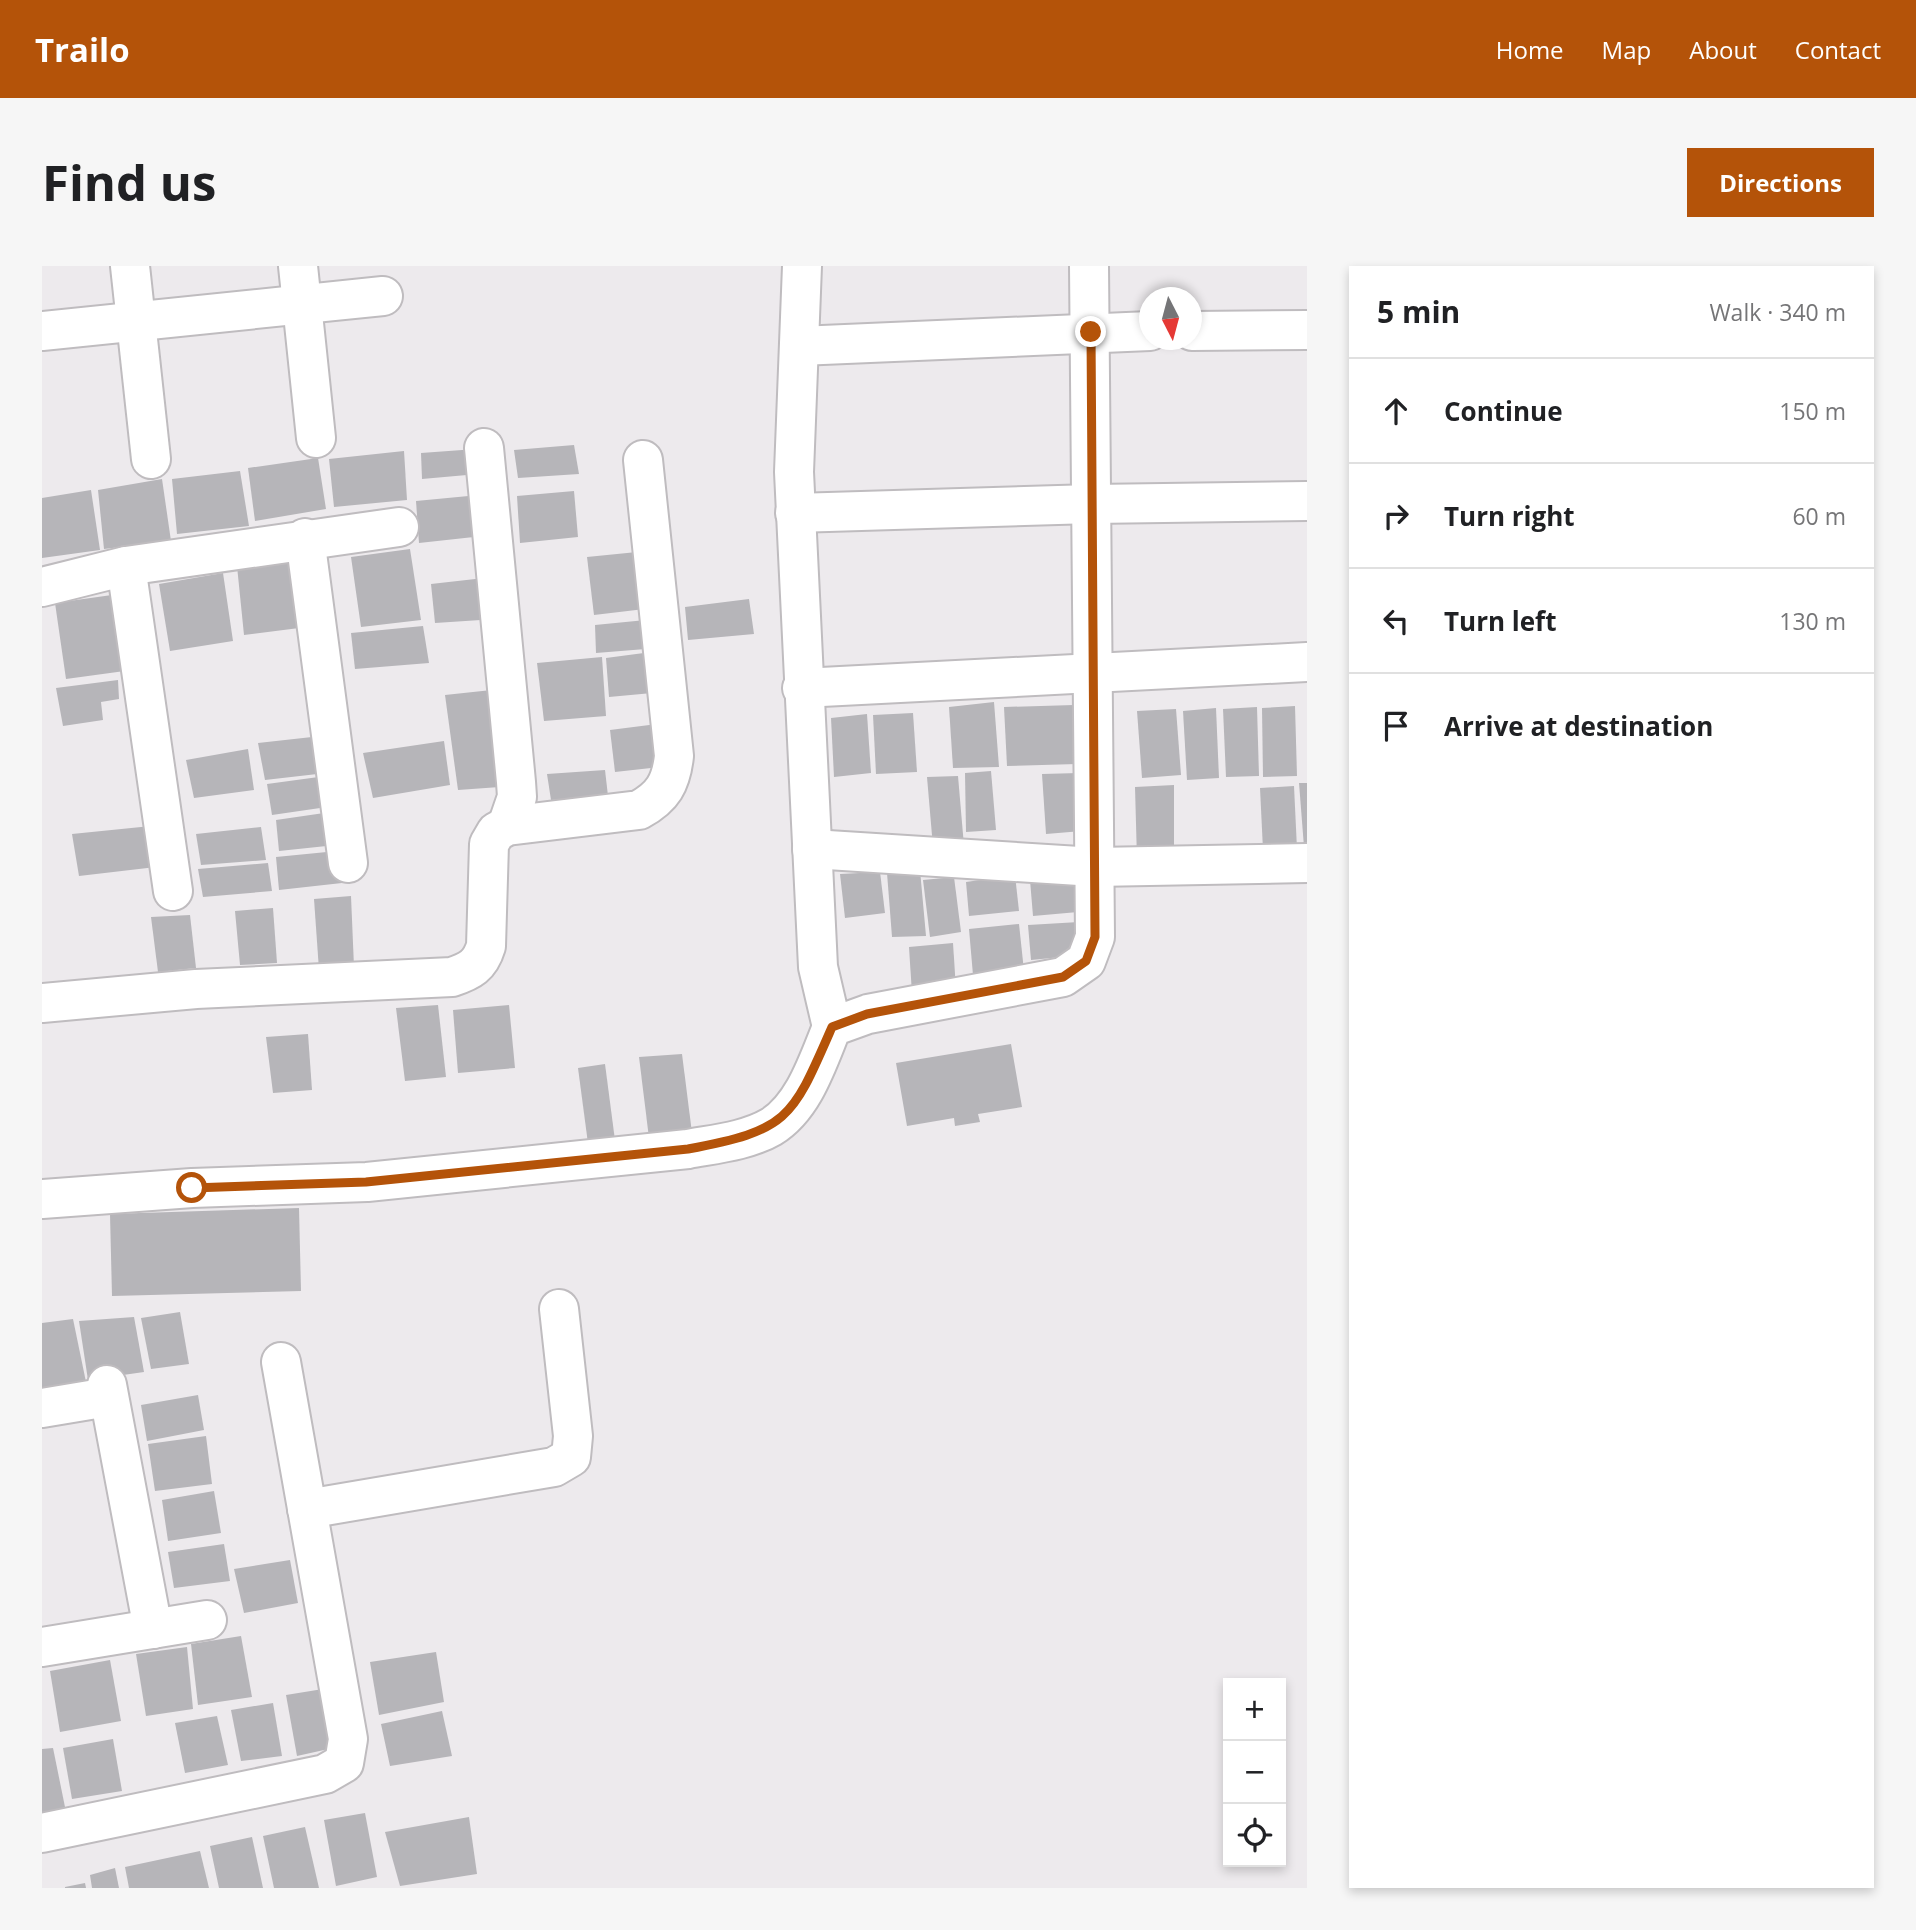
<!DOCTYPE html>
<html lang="en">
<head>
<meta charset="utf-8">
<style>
  body { margin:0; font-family:"Open Sans",sans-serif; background:#f6f6f6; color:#202124 }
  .controls { position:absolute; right:21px; bottom:21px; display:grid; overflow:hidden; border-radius:0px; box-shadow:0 4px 10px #0003 }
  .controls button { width:63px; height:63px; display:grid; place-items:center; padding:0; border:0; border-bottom:2px solid #e0e0e0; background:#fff; color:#202124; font:35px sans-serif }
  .compass { position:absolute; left:1097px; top:21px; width:63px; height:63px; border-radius:50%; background:#fff; box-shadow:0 4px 10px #0003; rotate:174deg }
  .stop { position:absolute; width:21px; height:21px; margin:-16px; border:5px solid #b45309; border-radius:50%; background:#fff }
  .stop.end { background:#b45309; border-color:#fff; box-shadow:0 2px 7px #0008 }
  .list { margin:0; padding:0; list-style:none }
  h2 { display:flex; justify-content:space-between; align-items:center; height:91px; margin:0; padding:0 28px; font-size:30px }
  h2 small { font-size:23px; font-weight:400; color:#757577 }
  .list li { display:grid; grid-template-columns:46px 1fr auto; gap:21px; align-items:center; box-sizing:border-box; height:105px; padding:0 28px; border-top:2px solid #e0e0e0 }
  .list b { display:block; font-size:26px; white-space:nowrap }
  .list em { font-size:23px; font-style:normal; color:#757577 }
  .icon { flex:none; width:38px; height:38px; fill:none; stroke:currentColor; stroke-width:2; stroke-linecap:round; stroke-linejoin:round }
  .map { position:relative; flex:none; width:1265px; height:1622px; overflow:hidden; border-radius:0px }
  header { display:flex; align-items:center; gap:42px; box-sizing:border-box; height:98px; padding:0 35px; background:#b45309; color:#fff }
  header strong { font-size:33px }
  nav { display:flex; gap:38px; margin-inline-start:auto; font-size:24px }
  .intro { display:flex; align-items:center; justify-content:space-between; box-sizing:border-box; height:168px; padding:0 42px }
  h1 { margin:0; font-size:49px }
  .button { padding:18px 32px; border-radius:0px; background:#b45309; color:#fff; font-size:24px; font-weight:700 }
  main { display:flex; gap:42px; padding:0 42px }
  aside { flex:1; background:#fff; border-radius:0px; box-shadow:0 4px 10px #0003 }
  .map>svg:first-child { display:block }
</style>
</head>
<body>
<header>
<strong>Trailo</strong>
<nav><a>Home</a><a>Map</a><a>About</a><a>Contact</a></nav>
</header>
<div class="intro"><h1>Find us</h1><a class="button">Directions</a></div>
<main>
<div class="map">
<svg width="1265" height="1622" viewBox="0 0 1265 1622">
  <rect width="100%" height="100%" fill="#edeaed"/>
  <g fill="#b6b5b9">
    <path d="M532,179L537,208L476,212L472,184Z"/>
    <path d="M434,183L436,208L380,213L379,187Z"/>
    <path d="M362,185L365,234L292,241L287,193Z"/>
    <path d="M276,192L284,243L213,255L206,202Z"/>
    <path d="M198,205L207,260L135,268L130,213Z"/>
    <path d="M120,213L129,275L62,283L56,224Z"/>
    <path d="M49,224L58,284L0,292V232Z"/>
    <path d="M532,225L536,271L478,277L475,230Z"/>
    <path d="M437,229L441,270L377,277L374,235Z"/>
    <path d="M368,283L379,354L319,361L309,291Z"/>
    <path d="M605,285L611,342L552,349L545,291Z"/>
    <path d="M256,292L265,361L202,369L195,300Z"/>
    <path d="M181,307L191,375L128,385L117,318Z"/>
    <path d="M451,311L454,353L393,357L389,318Z"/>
    <path d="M77,328L90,404L24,413L13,337Z"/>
    <path d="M707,333L712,368L646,374L643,341Z"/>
    <path d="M614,353L616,382L554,387L553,359Z"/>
    <path d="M381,360L387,397L313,403L309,367Z"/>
    <path d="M617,385L621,426L567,431L564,392Z"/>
    <path d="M560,391L564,450L502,455L495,397Z"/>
    <path d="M76,414L77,433L59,436L61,454L21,460L14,422Z"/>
    <path d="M459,423L470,520L416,524L403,429Z"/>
    <path d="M952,436L957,501L911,502L907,441Z"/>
    <path d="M1032,439L1035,498L965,500L962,441Z"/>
    <path d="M1253,440L1255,510L1221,511L1220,442Z"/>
    <path d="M1215,441L1217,510L1184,511L1181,443Z"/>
    <path d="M1174,442L1177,512L1145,514L1141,445Z"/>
    <path d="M1134,443L1139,509L1100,512L1095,445Z"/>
    <path d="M871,447L875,506L834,508L831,449Z"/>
    <path d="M825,448L829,507L792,511L789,452Z"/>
    <path d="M623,457L627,500L573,506L568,464Z"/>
    <path d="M279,470L284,507L223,514L216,477Z"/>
    <path d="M402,475L408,519L331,532L321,487Z"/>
    <path d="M206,483L212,524L152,532L144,494Z"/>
    <path d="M563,504L566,530L509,534L505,508Z"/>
    <path d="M949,505L954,564L924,566L923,507Z"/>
    <path d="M1037,507L1040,565L1004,568L1000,508Z"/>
    <path d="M284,510L285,541L230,549L225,518Z"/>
    <path d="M916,510L922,580L891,581L885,511Z"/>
    <path d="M1257,517H1265V581H1262Z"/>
    <path d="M1132,519V595L1095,594L1093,521Z"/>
    <path d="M1252,520L1255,583L1221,584L1218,522Z"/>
    <path d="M289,546L294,579L237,585L234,554Z"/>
    <path d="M109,560L114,601L37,610L30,568Z"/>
    <path d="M219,561L224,594L159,599L154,568Z"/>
    <path d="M295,585L300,617L237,624L234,591Z"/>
    <path d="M226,597L230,625L161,631L156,603Z"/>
    <path d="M878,604L884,670L850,671L845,607Z"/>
    <path d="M838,606L843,647L803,652L798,608Z"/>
    <path d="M973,609L977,645L927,650L924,616Z"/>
    <path d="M1034,610L1036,646L991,650L988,614Z"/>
    <path d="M912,611L919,666L888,671L881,614Z"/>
    <path d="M309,630L312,701L277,704L272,633Z"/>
    <path d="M231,642L235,697L198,699L193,645Z"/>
    <path d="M148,649L154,702L116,706L109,651Z"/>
    <path d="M1037,656L1040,689L989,694L986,659Z"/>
    <path d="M977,658L982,705L931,709L927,663Z"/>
    <path d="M911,677L914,723L870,728L867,681Z"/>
    <path d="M396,739L404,811L363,815L354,742Z"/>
    <path d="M467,739L473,802L416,807L411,744Z"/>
    <path d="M266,768L270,824L231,827L224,771Z"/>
    <path d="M969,778L980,841L936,848L938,856L913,860L912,852L865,860L854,797Z"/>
    <path d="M640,788L650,867L607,872L597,791Z"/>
    <path d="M563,798L574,882L547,885L536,802Z"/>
    <path d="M257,942L259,1025L70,1030L68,948Z"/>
    <path d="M138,1046L147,1098L109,1103L99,1052Z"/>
    <path d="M92,1051L102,1106L46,1114L37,1055Z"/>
    <path d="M31,1053L44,1116L0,1123V1057Z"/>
    <path d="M156,1129L162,1164L105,1175L99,1139Z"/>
    <path d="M164,1170L170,1218L113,1225L106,1178Z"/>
    <path d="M172,1225L179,1267L126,1275L120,1234Z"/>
    <path d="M182,1278L188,1315L132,1322L126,1286Z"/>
    <path d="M248,1294L256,1337L202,1347L192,1303Z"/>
    <path d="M199,1370L210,1431L156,1439L149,1378Z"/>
    <path d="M145,1381L151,1443L104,1450L94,1388Z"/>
    <path d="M394,1386L402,1436L337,1449L328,1396Z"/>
    <path d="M68,1394L79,1455L18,1466L8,1405Z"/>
    <path d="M281,1423L291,1482L255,1490L244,1429Z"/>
    <path d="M231,1437L240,1490L199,1495L189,1444Z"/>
    <path d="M400,1445L410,1490L348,1500L339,1458Z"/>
    <path d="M175,1450L186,1499L143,1507L133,1457Z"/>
    <path d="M71,1473L80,1525L30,1533L21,1482Z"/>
    <path d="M11,1482L24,1546L0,1550V1483Z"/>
    <path d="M323,1547L335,1611L294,1620L282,1554Z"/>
    <path d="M427,1551L435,1608L358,1620L343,1566Z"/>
    <path d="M263,1561L277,1622H232L221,1570Z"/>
    <path d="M210,1571L221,1622H177L168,1580Z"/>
    <path d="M158,1585L167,1622H87L83,1601Z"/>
    <path d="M73,1602L77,1622H50L48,1609Z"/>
    <path d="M43,1617L44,1622H23V1621Z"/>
  </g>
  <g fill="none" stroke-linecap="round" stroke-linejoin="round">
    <defs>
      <g id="minor">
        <path d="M88,0L109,193"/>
        <path d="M256,0L274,172"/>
        <path d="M760,0L752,206L776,701L790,761"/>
        <path d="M0,65L341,30"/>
        <path d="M1150,65L1265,64"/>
        <path d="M757,80L1108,65"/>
        <path d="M442,182L474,516L475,531L465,560"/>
        <path d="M753,247L1050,238L1265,235"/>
        <path d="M263,272L306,597"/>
        <path d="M84,300L131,625"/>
        <path d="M0,321L84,300L357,261"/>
        <path d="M760,422L1265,396"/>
        <path d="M770,583L1053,601L1265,597"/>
        <path d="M0,737L154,723L410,711C428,705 438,700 444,680L447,578L454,566L465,560L597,544C621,531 629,517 632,490L601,194"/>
        <path d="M0,933L150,922L325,916L646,883C673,878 705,875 729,861C762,841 776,795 790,761L826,748L1021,711L1044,695L1053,671L1047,0"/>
        <path d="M65,1119L111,1363"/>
        <path d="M0,1142L66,1131"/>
        <path d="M265,1243L512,1201L529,1191L531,1170L517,1043"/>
        <path d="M0,1381L165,1354"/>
        <path d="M0,1567L283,1508L302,1497L306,1473L239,1096"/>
      </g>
    </defs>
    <use href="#minor" stroke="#bfbcbf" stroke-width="42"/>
    <use href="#minor" stroke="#fff" stroke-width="38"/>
  </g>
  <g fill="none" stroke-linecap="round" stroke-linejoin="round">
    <path stroke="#b45309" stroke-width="9" d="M150,922L324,916L646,883C747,864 750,853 790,761L825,748L1021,711L1044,695L1053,671L1049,66"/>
  </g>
</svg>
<div class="controls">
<button>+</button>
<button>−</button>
<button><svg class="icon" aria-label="locate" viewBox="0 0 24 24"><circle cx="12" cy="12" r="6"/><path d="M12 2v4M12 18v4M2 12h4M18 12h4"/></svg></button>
</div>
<svg class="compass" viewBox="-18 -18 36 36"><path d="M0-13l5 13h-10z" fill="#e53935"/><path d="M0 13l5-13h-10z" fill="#757577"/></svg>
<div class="stop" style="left:150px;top:922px"></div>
<div class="stop end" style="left:1049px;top:66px"></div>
</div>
<aside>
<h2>5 min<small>Walk · 340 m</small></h2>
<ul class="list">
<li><svg class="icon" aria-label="ahead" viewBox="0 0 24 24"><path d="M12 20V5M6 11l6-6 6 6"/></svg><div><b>Continue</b></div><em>150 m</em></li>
<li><svg class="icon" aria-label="right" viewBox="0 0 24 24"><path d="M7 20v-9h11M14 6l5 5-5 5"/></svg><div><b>Turn right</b></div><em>60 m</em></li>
<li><svg class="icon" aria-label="left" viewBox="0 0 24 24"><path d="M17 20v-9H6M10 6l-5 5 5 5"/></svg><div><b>Turn left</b></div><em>130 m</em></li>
<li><svg class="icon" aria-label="arrive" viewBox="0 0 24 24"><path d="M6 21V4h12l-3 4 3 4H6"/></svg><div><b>Arrive at destination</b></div></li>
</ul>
</aside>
</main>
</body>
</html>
